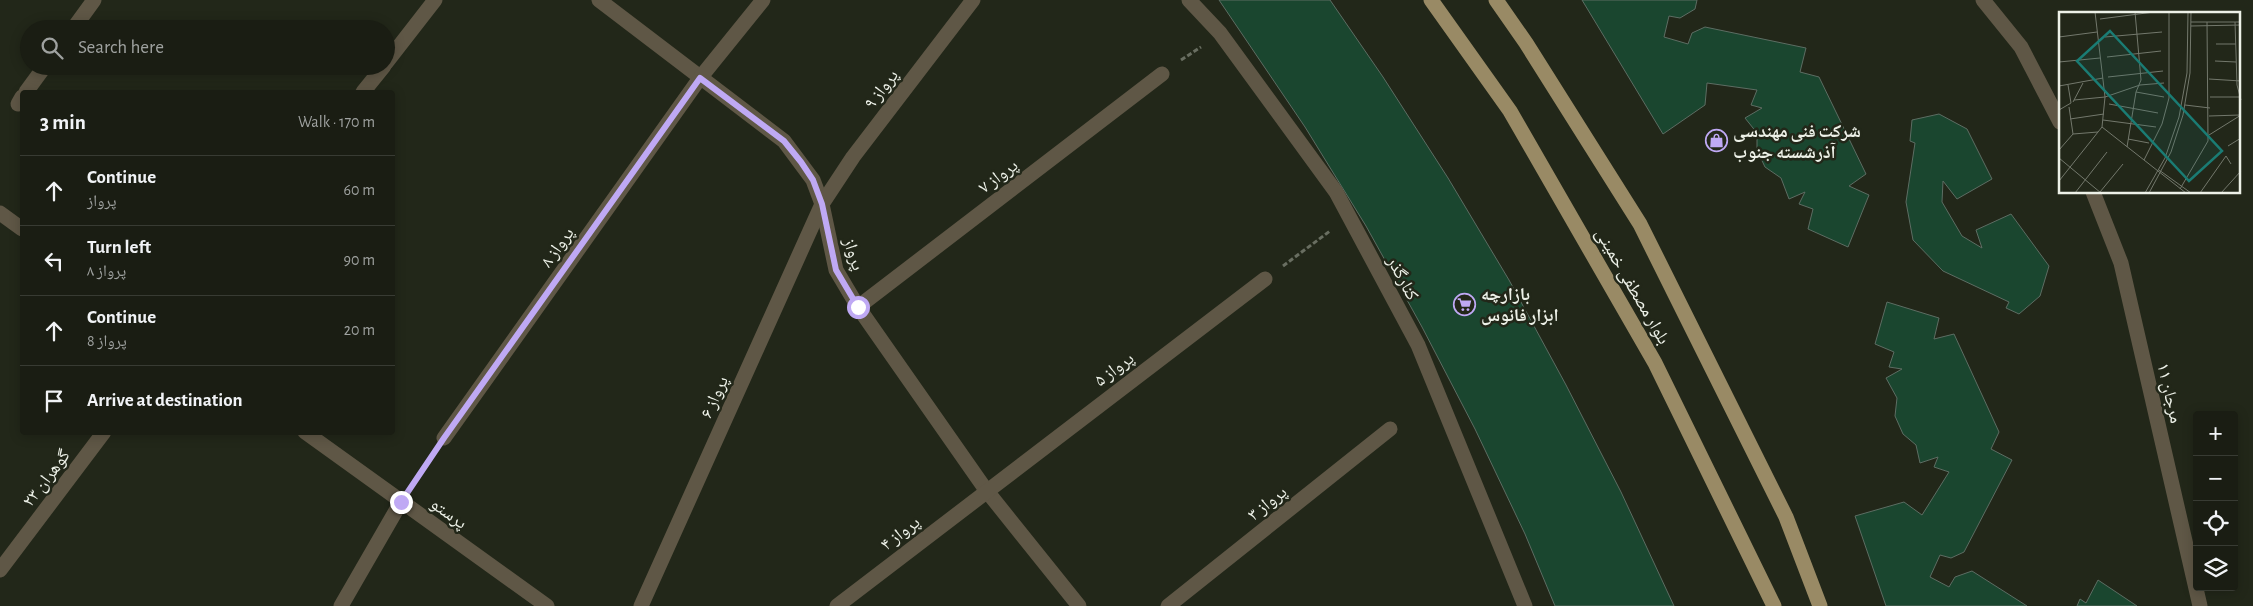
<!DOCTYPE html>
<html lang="en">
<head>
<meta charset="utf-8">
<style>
  body { margin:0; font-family:"Alegreya Sans","Noto Naskh Arabic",sans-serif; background:#272a21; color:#f1f3f6 }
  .controls { position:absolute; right:15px; bottom:15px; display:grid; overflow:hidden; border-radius:5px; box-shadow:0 2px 12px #0003 }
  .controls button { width:45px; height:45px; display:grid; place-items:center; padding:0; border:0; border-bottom:1px solid #383b33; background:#1a1d13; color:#f1f3f6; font:25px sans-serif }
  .stop { position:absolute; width:15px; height:15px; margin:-11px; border:4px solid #bfa9f4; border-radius:50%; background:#fff }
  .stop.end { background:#bfa9f4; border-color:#fff; box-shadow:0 1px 5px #0008 }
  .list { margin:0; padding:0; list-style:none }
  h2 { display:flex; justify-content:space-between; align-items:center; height:65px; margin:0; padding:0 20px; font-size:21px }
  h2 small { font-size:16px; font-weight:400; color:#9fa2a0 }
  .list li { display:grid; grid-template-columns:32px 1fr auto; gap:15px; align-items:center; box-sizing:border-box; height:70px; padding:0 20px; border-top:1px solid #383b33 }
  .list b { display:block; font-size:19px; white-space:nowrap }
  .list p { margin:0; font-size:16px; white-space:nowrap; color:#9fa2a0 }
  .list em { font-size:16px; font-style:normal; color:#9fa2a0 }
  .icon { flex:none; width:28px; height:28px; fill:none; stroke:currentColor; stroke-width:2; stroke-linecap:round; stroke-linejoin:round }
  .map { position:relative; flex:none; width:2253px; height:606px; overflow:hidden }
  .search { position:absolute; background:#1a1d13; box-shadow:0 2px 12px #0003; left:20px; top:20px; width:375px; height:55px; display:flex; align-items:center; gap:12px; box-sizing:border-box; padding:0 18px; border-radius:28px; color:#9fa2a0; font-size:19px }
  .panel { position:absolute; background:#1a1d13; box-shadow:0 2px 12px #0003; left:20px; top:90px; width:375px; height:345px; border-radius:5px }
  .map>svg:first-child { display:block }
</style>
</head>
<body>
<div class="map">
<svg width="2253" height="606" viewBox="0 0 2253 606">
  <rect width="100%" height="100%" fill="#222719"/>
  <g fill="#1a462f" stroke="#5d6d63">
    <path d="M1219,0H1330L1383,77L1448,178L1509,280L1566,385L1621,492L1674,606H1555L1525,534L1475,429L1422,327L1366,226L1305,127Z"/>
    <path d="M1582,0H1697L1695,9L1680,18L1669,16L1664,37L1688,44L1692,33L1705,27L1806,48L1800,72L1819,77L1866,174L1849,186L1869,195L1848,247L1808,229L1813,209L1799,204L1805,192L1789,199L1781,178L1765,167L1757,150V133L1745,118L1762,108L1751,105L1757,90L1707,83L1705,105L1663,134Z"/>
    <path d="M1939,114L1967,129L1992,179L1957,199L1943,181L1942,202L1962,236L1982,248L1976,230L2011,214L2049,266L2040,296L2019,314L2006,308L2009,302L1943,271L1913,240L1906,202L1915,143L1910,141L1912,120Z"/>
    <path d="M1887,302L1939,318L1934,339L1954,334L1999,432L1991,449L2012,460L1964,552L1951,558L1940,555L1930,577L1949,587L1955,577L1972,571L2027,606H1886L1855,516L1904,502L1922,515L1949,472L1934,467L1938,457L1920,463L1916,445L1903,434L1895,416L1897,398L1886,378L1902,369L1889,367L1894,352L1875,344Z"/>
    <path d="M2098,580L2137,606H2077L2080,599L2086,603Z"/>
  </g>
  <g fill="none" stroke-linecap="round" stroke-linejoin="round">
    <g stroke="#696e61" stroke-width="3" stroke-dasharray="5 2.5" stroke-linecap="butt">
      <path d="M1181,60L1201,47"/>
      <path d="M1283,266L1330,231"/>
      <path d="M415,481L431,457"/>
    </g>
    <g stroke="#5f5746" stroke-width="15">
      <path d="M599,0L784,141L813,180L822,204L836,270L858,307L986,490L1079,606"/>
      <path d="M1189,0L1220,33L1336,192L1418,345L1525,606"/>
      <path d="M1983,0L2021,47L2060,122"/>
      <path d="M73,29L94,0"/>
      <path d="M386,63L435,0"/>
      <path d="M26,92L45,66"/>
      <path d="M363,92L384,66"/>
      <path d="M18,104L22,97"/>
      <path d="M2093,192L2121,263L2200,606"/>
      <path d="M0,213L22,229"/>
      <path d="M858,307L1162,74"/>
      <path d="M305,432L547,606"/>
      <path d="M444,438L700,78L763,0"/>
      <path d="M0,570L104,432"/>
      <path d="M341,606L401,502"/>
      <path d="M641,606L822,204L853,157L973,0"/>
      <path d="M837,606L1265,279"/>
      <path d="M1168,606L1390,429"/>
    </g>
    <g stroke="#998a65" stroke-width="15">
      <path d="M1431,0L1510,111L1655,363L1774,606"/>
      <path d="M1496,0L1526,43L1640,224L1786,517L1820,606"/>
    </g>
  </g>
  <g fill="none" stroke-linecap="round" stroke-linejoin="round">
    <path stroke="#bfa9f4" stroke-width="6" d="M401,502L444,438L700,78L784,141L801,162L813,180L822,204L836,270L858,307"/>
  </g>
  <defs>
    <symbol id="shop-ring" viewBox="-11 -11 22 22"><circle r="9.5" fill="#222719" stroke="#bfa9f4" stroke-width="1.5"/><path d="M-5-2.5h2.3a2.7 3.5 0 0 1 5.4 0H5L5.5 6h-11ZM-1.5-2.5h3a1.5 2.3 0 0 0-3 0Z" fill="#bfa9f4"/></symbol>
    <symbol id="supermarket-ring" viewBox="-11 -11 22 22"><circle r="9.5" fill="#222719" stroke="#bfa9f4" stroke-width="1.5"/><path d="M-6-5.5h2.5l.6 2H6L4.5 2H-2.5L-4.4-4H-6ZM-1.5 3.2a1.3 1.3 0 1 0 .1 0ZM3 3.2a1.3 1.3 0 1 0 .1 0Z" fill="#bfa9f4"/></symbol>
  </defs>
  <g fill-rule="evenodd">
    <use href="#shop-ring" x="1704" y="128" width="25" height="25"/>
    <use href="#supermarket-ring" x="1452" y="292" width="25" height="25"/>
  </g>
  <g text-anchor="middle" stroke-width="5" stroke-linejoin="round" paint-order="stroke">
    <g font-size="18" fill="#edf1e8" stroke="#222719">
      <text transform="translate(881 89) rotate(-53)" y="6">پرواز ۹</text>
      <text transform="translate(998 176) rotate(-37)" y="6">پرواز ۷</text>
      <text transform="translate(557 247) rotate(-55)" y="6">پرواز ۸</text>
      <text transform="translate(854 254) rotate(72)" y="6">پرواز</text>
      <text transform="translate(1403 278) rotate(62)" y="6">کنارگذر</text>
      <text transform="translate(1633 286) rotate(60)" y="6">بلوار مصطفی خمینی</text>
      <text transform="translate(1114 369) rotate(-37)" y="6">پرواز ۵</text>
      <text transform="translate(2170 393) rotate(77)" y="6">مرجان ۱۱</text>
      <text transform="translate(714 397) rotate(-66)" y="6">پرواز ۶</text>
      <text transform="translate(46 478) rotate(-53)" y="6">گوهران ۲۳</text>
      <text transform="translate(1267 503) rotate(-39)" y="6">پرواز ۳</text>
      <text transform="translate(449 513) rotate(36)" y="6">پرستو</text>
      <text transform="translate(900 533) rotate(-38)" y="6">پرواز ۴</text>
    </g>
    <g font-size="18" font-weight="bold" fill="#edf1e8" stroke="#222719" text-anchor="start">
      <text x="1733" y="137">شرکت فنی مهندسی<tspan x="1733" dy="21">آذرشسته جنوب</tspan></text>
      <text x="1481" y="300">بازارچه<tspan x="1481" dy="21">ابزار فانوس</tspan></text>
    </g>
  </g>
  <g transform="translate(2059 12)">
    <rect width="181" height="181" fill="#222719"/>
    <path fill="none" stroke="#73786c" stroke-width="1" d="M36,0L46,85L43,115L127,181M41,7L95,0M132,10H182M176,10L178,73L182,88M132,14L182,13M0,25L38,20M46,25L103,20M157,32H177M48,45L102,39M156,49L177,50M0,50L41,46M49,65L104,59M150,67L182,69M0,74L44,66M77,80L105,85M151,85H180M15,88L46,85L81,73L105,71M14,90L24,71M50,92L99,101M126,93L151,96M0,98L12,91L9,73M150,104L181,103M11,107L45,102M44,108L97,115M14,122L39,120M150,123L182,103M69,127L90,131M169,134L182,126M68,135L77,80L82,68L76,0M0,138L14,122L10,95M0,146L42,181M85,148L103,112L110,86V0M100,158L132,181M0,169L43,115M121,177L149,129L148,10M41,180L64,152M16,181L48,140M86,181L106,146L120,105L128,61L129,0M90,181L112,140L124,103L131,61L132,0M141,181L167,144L172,152M162,181L182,159"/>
    <path fill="#1a7c74" fill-opacity="0.15" stroke="#1a7c74" stroke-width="2.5" d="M51,19L163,139L130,169L18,49Z"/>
    <rect width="181" height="181" fill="none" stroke="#edf1e8" stroke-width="2.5"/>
  </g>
</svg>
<div class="controls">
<button>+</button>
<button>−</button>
<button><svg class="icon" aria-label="locate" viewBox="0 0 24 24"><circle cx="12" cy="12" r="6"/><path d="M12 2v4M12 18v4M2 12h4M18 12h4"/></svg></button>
<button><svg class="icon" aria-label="layers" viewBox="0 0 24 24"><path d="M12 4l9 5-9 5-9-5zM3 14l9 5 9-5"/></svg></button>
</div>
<div class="stop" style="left:858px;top:307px"></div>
<div class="stop end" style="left:401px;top:502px"></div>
<div class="search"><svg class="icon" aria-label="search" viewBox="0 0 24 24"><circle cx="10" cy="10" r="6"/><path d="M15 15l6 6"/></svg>Search here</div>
<section class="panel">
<h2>3 min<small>Walk · 170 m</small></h2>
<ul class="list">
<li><svg class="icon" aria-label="ahead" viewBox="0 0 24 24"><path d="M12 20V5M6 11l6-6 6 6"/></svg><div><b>Continue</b><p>پرواز</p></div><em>60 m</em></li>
<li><svg class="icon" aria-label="left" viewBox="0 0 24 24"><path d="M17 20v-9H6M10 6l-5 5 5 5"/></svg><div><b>Turn left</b><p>پرواز ۸</p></div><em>90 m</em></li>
<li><svg class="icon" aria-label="ahead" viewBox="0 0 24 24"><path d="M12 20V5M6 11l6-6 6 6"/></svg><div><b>Continue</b><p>پرواز 8</p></div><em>20 m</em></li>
<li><svg class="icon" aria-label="arrive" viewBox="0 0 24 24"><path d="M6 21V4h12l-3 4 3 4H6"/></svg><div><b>Arrive at destination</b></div></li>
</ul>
</section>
</div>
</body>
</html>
